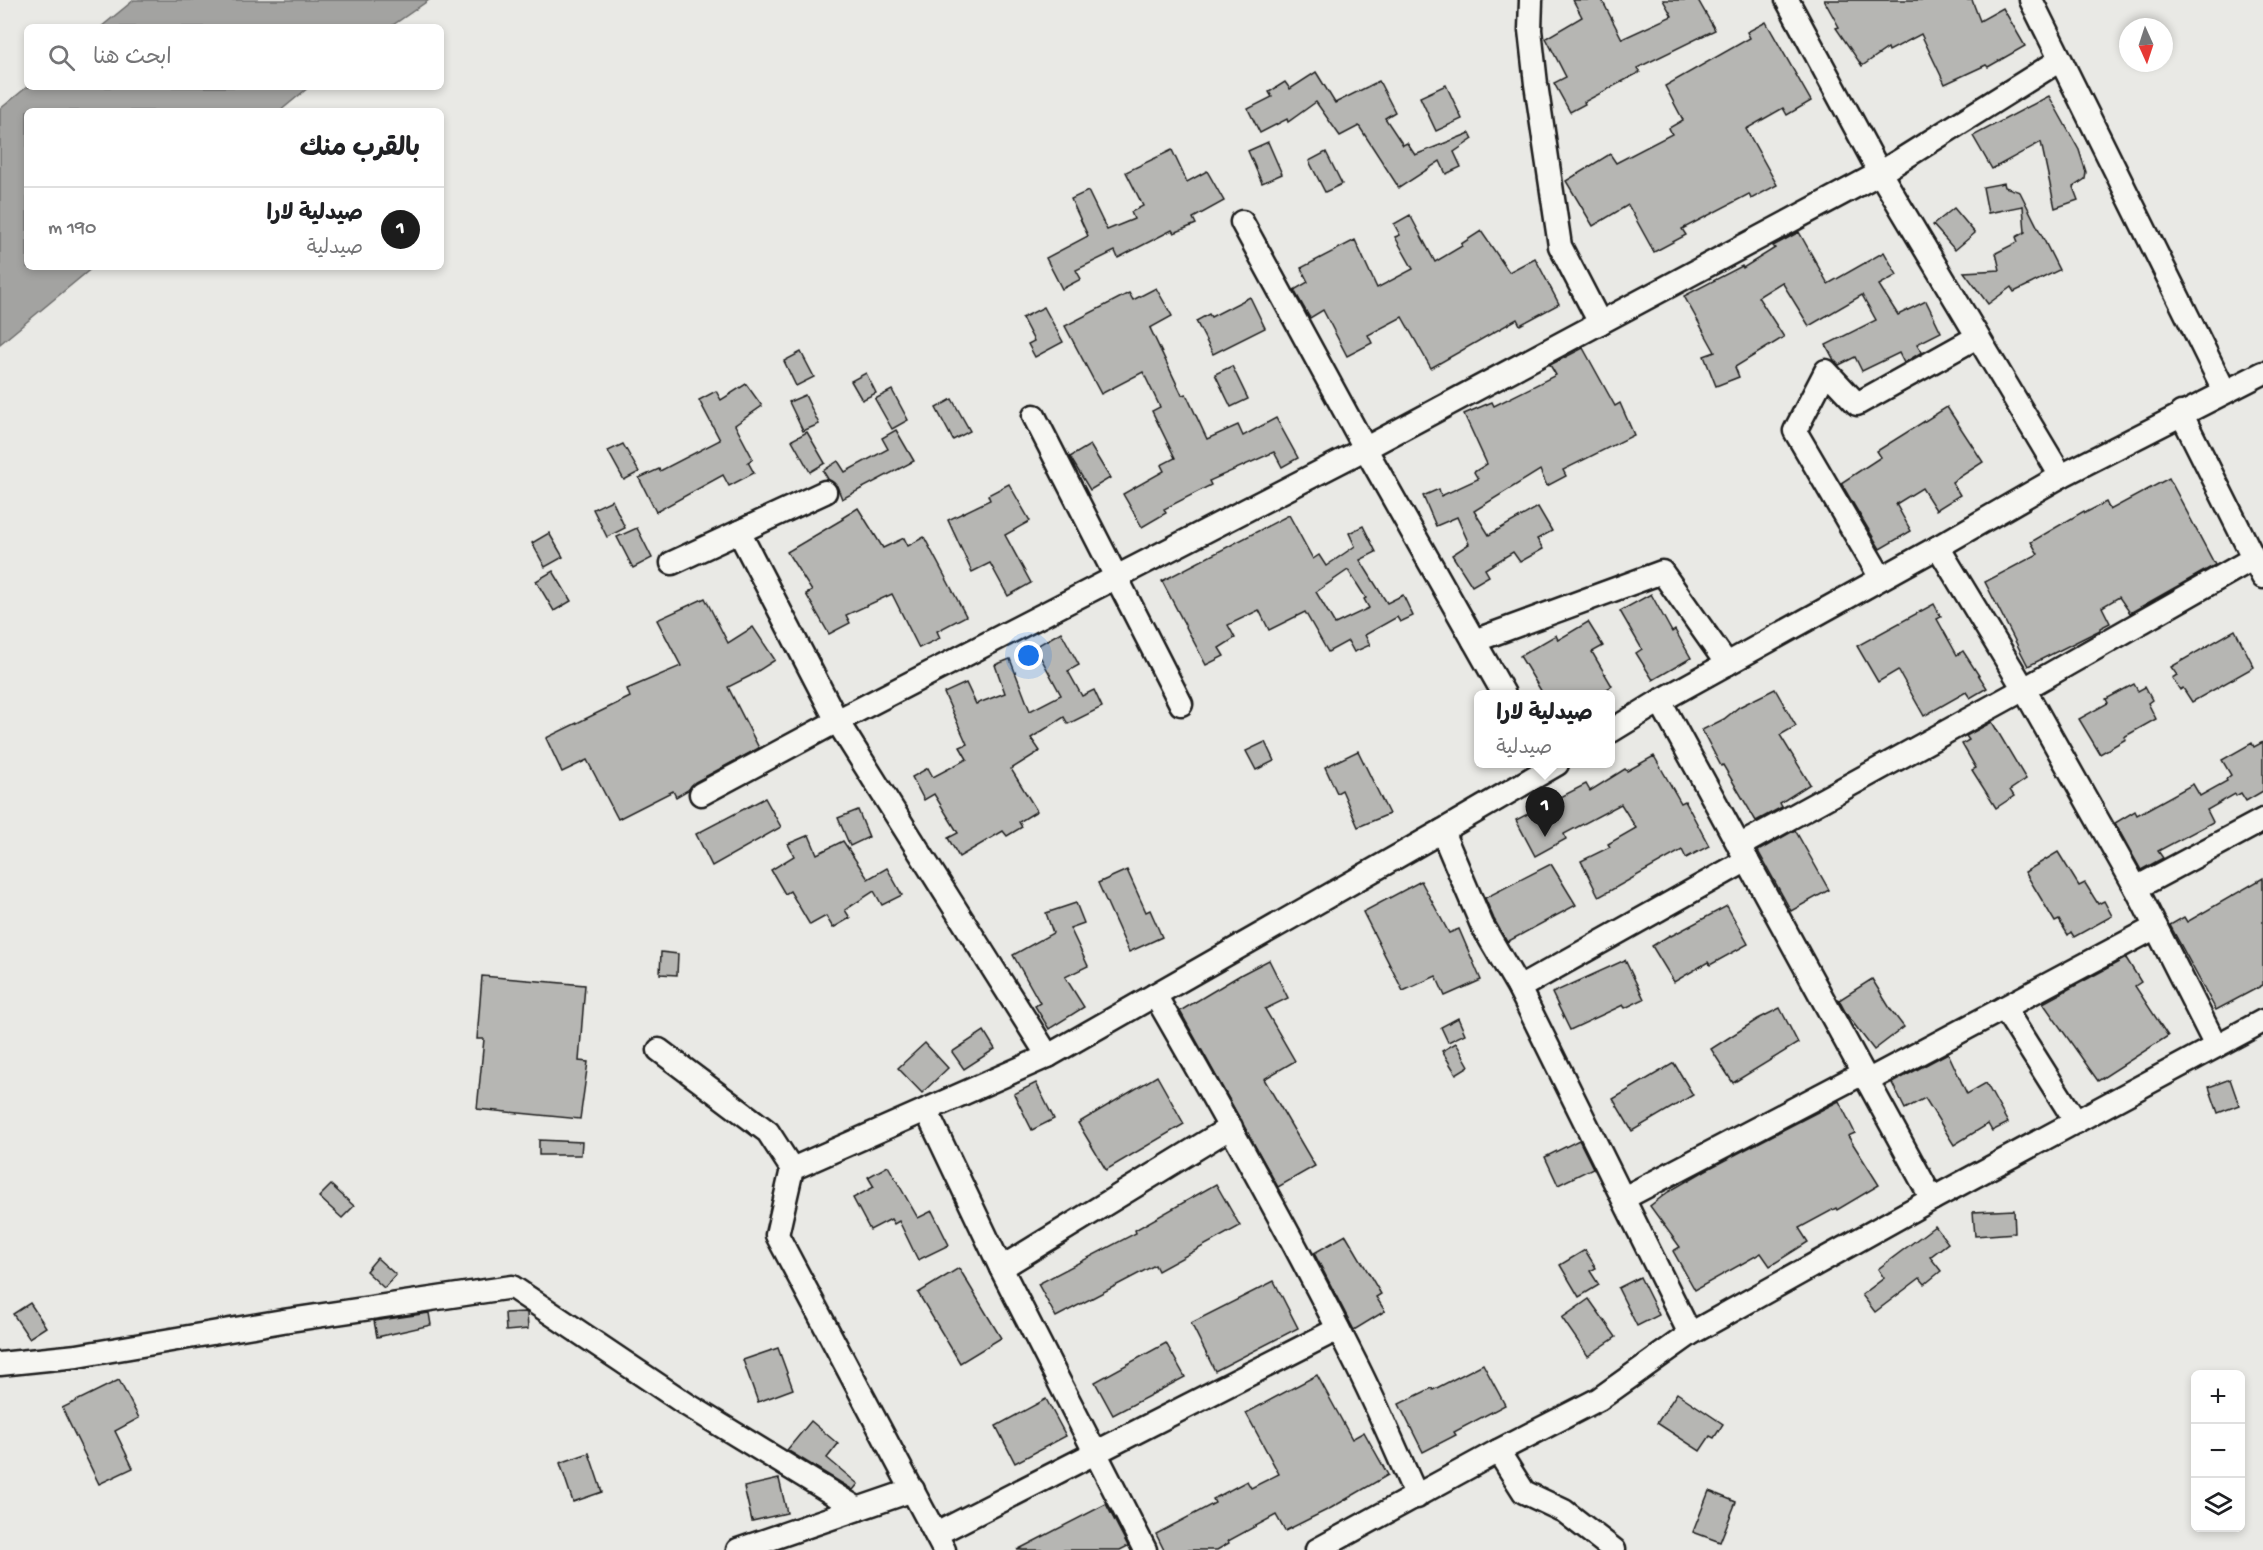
<!DOCTYPE html>
<html lang="ar">
<head>
<meta charset="utf-8">
<style>
  body { margin:0; font-family:"Gochi Hand","Playpen Sans Arabic",sans-serif; background:#f6f6f6; color:#202124; direction:rtl }
  .controls { position:absolute; right:18px; bottom:18px; display:grid; overflow:hidden; border-radius:9px; box-shadow:0 3px 9px #0003 }
  .controls button { width:54px; height:54px; display:grid; place-items:center; padding:0; border:0; border-bottom:2px solid #e0e0e0; background:#fff; color:#202124; font:30px sans-serif }
  .compass { position:absolute; left:2119px; top:18px; width:54px; height:54px; border-radius:50%; background:#fff; box-shadow:0 3px 9px #0003; rotate:177deg }
  .you { position:absolute; left:1029px; top:656px; width:21px; height:21px; margin:-15px; border:4px solid #fff; border-radius:50%; background:#1a73e8; box-shadow:0 0 0 9px #1a73e833 }
  .badge { display:grid; place-items:center; width:39px; height:39px; border-radius:50%; background:#1c1c1c; color:#fff; font-size:20px; font-weight:700 }
  .pin { position:absolute; translate:-50% -50px; filter:drop-shadow(0 2px 3px #0008) }
  .pin::after { content:''; position:absolute; top:32px; width:21px; height:18px; background:inherit; clip-path:polygon(0 0,100% 0,50% 100%) }
  .popup { position:absolute; left:1474px; top:690px; width:141px; height:78px; box-sizing:border-box; display:grid; place-content:center; border-radius:9px; background:#fff; filter:drop-shadow(0 2px 4px #0005); font-size:20px; white-space:nowrap; color:#757577 }
  .popup b { font-size:22px; color:#202124 }
  .popup::after { content:''; position:absolute; left:50%; top:100%; margin-left:-12px; border:12px solid transparent; border-top-color:#fff }
  .list { margin:0; padding:0; list-style:none }
  h2 { display:flex; justify-content:space-between; align-items:center; height:78px; margin:0; padding:0 24px; font-size:26px }
  h2 small { font-size:20px; font-weight:400; color:#757577 }
  .list li { display:grid; grid-template-columns:39px 1fr auto; gap:18px; align-items:center; box-sizing:border-box; height:84px; padding:0 24px; border-top:2px solid #e0e0e0 }
  .list b { display:block; font-size:22px; white-space:nowrap }
  .list p { margin:0; font-size:20px; white-space:nowrap; color:#757577 }
  .list em { font-size:20px; font-style:normal; color:#757577 }
  .icon { flex:none; width:33px; height:33px; fill:none; stroke:currentColor; stroke-width:2; stroke-linecap:round; stroke-linejoin:round }
  .map { position:relative; flex:none; width:2263px; height:1550px; overflow:hidden; direction:ltr }
  .search { position:absolute; background:#fff; box-shadow:0 3px 9px #0003; left:24px; top:24px; width:420px; height:66px; display:flex; align-items:center; gap:15px; box-sizing:border-box; padding:0 21px; border-radius:9px; color:#757577; font-size:22px }
  .panel { position:absolute; background:#fff; box-shadow:0 3px 9px #0003; left:24px; top:108px; width:420px; height:162px; border-radius:9px; direction:rtl }
  .map>svg:first-child { display:block }
</style>
</head>
<body>
<div class="map">
<svg width="2263" height="1550" viewBox="0 0 2263 1550">
  <rect width="100%" height="100%" fill="#e9e9e5"/>
  <filter id="ink" filterUnits="userSpaceOnUse"><feTurbulence type="fractalNoise" baseFrequency=".0167" numOctaves="2"/><feDisplacementMap in="SourceGraphic" scale="12" xChannelSelector="R" yChannelSelector="G"/><feConvolveMatrix kernelMatrix="1 2 1 2 8 2 1 2 1" color-interpolation-filters="sRGB"/></filter>
  <g filter="url(#ink)">
    <g fill="#a3a3a1" stroke="#6d6d6c" stroke-width="1.5">
      <path d="M134,0H429L390,27H101Z"/>
      <path d="M27,87H309L280,111H27V267H93L0,344V109Z"/>
    </g>
    <g fill="#b6b6b3" stroke="#1c1c1c" stroke-width="1.5" fill-rule="evenodd">
      <path d="M1573,0H1602L1622,39L1672,16L1663,0H1698L1715,30L1637,68L1640,72L1584,102L1585,104L1570,112L1554,83L1566,77L1546,38L1582,17Z"/>
      <path d="M1824,0H1972L1980,21L2003,8L2025,46L1988,67L1986,65L1945,84L1921,34L1889,51L1888,48L1862,66L1836,28L1839,27Z"/>
      <path d="M1766,22L1811,101L1787,115L1783,108L1746,129L1777,185L1751,199L1749,194L1682,229L1686,235L1654,252L1628,205L1593,226L1566,181L1610,154L1616,163L1672,134L1669,128L1683,120L1665,86L1750,38L1747,32Z"/>
      <path d="M1316,72L1335,103L1379,81L1395,112L1385,118L1403,145L1407,143L1415,155L1470,133L1473,139L1454,152L1461,167L1446,174L1440,161L1399,188L1359,126L1340,136L1316,102L1288,122L1287,119L1260,133L1248,109L1272,97L1269,92L1285,82L1290,89Z"/>
      <path d="M1446,85L1462,119L1436,131L1420,97Z"/>
      <path d="M2049,96L2079,150L2086,172L2085,179L2073,187L2078,200L2055,208L2041,142L1992,169L1973,136Z"/>
      <path d="M1268,142L1282,174L1262,183L1248,151Z"/>
      <path d="M1172,150L1187,182L1207,171L1224,201L1193,218L1196,224L1174,233L1172,230L1118,258L1115,251L1076,270L1081,279L1062,289L1046,258L1088,236L1071,199L1088,191L1107,230L1134,219L1131,212L1143,206L1126,172Z"/>
      <path d="M1326,152L1342,184L1325,192L1309,161Z"/>
      <path d="M2004,183L2005,187L2020,192L2059,270L2014,292L2011,287L1988,304L1964,272L2000,270L1996,253L2018,242L2016,237L2025,232L2023,206L1988,213L1983,187Z"/>
      <path d="M1954,208L1975,233L1955,250L1933,225Z"/>
      <path d="M1410,215L1435,262L1462,246L1461,244L1481,231L1509,272L1535,258L1559,304L1520,325L1517,319L1431,368L1402,317L1368,335L1372,343L1347,356L1323,310L1310,318L1294,290L1308,282L1301,268L1355,240L1377,288L1413,269L1395,237L1400,235L1394,224Z"/>
      <path d="M1799,232L1828,284L1884,252L1897,275L1879,285L1898,315L1926,301L1941,332L1917,344L1922,352L1904,363L1899,353L1862,371L1855,357L1839,365L1834,360L1826,345L1876,320L1862,295L1809,326L1782,282L1758,297L1784,337L1735,367L1739,377L1716,386L1704,356L1715,352L1684,296L1742,266L1743,268L1775,248L1773,246Z"/>
      <path d="M1156,288L1172,316L1150,328L1182,395L1186,394L1207,439L1238,425L1243,436L1276,418L1298,458L1282,467L1274,452L1209,481L1211,485L1164,509L1166,513L1142,527L1123,494L1164,471L1161,465L1175,458L1152,411L1160,407L1143,372L1101,394L1065,326L1129,293L1133,300Z"/>
      <path d="M1250,297L1265,328L1213,354L1196,321L1209,314L1211,317Z"/>
      <path d="M1044,307L1063,342L1035,357L1028,344L1034,341L1022,318Z"/>
      <path d="M1583,348L1615,406L1620,403L1634,435L1563,470L1566,476L1547,486L1540,470L1474,511L1489,535L1538,507L1552,531L1537,539L1543,549L1520,562L1513,552L1485,569L1489,576L1472,586L1452,555L1469,544L1457,517L1436,526L1423,496L1439,489L1441,496L1478,479L1474,472L1487,464L1464,414L1492,402L1494,406L1556,375L1550,365Z"/>
      <path d="M801,352L814,377L796,386L784,361Z"/>
      <path d="M1232,366L1248,399L1231,407L1215,374Z"/>
      <path d="M866,373L876,393L862,400L851,381Z"/>
      <path d="M746,384L762,406L735,425L753,459L748,462L754,473L729,486L723,475L656,512L639,478L659,469L660,471L720,440L699,400L716,391L721,400Z"/>
      <path d="M892,390L908,420L892,429L875,399Z"/>
      <path d="M805,395L819,424L803,431L789,402Z"/>
      <path d="M952,399L970,431L953,440L936,408Z"/>
      <path d="M1947,407L1983,462L1952,482L1960,495L1936,510L1922,488L1896,504L1911,531L1880,549L1841,483L1881,457L1877,451Z"/>
      <path d="M896,430L914,461L842,499L837,486L828,479L823,471L838,461L845,472L888,449L882,438Z"/>
      <path d="M807,432L825,463L810,472L792,440Z"/>
      <path d="M623,444L639,472L624,480L608,451Z"/>
      <path d="M1090,445L1110,478L1090,490L1070,457Z"/>
      <path d="M2169,478L2215,565L2130,613L2119,597L2102,607L2110,623L2100,628V630L2028,666L1985,582L2038,554L2031,542L2084,511L2085,513L2106,502L2110,510Z"/>
      <path d="M1009,484L1030,521L1005,535L1031,583L1008,596L990,563L972,572L948,520L990,500L988,495Z"/>
      <path d="M612,500L625,528L607,537L593,509Z"/>
      <path d="M858,508L883,548L904,538L908,546L924,537L966,616L937,631L940,638L919,648L892,594L846,615L850,623L829,634L806,594L812,591L787,552L843,519L842,518Z"/>
      <path d="M1289,515L1313,559L1319,555L1326,566L1355,546L1349,533L1363,526L1376,552L1360,560L1387,603L1403,595L1413,616L1400,622L1397,617L1365,635L1370,645L1354,652L1348,641L1328,652L1305,612L1269,630L1259,610L1228,625L1235,638L1219,648L1224,656L1206,665L1162,581ZM1348,570L1366,598L1364,599L1369,608L1335,624L1316,592Z"/>
      <path d="M637,528L652,558L633,568L617,537Z"/>
      <path d="M549,533L563,557L545,567L532,543Z"/>
      <path d="M553,571L571,601L554,611L536,581Z"/>
      <path d="M1651,594L1672,632L1675,630L1691,658L1653,680L1636,653L1642,649L1620,611Z"/>
      <path d="M705,598L728,643L753,627L775,660L750,676L728,687L759,748L695,782L688,790L676,797L673,791L618,819L587,760L562,772L546,738L630,697L627,689L681,666L657,620Z"/>
      <path d="M1934,604L1941,617L1937,619L1957,655L1963,651L1987,688L1970,698L1966,692L1924,716L1898,670L1878,682L1857,646Z"/>
      <path d="M1588,622L1603,646L1592,652L1612,686L1599,694H1543L1520,656L1556,635L1558,640Z"/>
      <path d="M2235,630L2254,667L2192,702L2183,688L2180,690L2172,678L2177,675L2171,667Z"/>
      <path d="M1061,632L1079,665L1068,671L1082,696L1094,690L1102,707L1068,724L1064,717L1031,738L1040,751L1011,769L1037,811L1019,822L1022,827L1007,836L1003,831L959,857L948,838L958,833L934,794L924,800L912,777L928,768L933,777L967,759L960,747L967,744L944,693L966,683L976,704L1005,693L995,665L1010,659L1030,711L1061,695L1035,647Z"/>
      <path d="M2134,684L2138,691L2145,687L2152,700L2148,703L2156,719L2124,737L2126,739L2100,754L2079,719L2108,703L2106,699Z"/>
      <path d="M1775,689L1796,726L1780,735L1810,784L1780,803L1782,807L1756,821L1723,765L1721,766L1702,730L1724,719L1739,707Z"/>
      <path d="M1992,722L2026,779L2010,790L2014,796L1996,808L1972,770L1976,768L1962,744L1969,740L1966,736Z"/>
      <path d="M1265,742L1274,761L1256,770L1246,751Z"/>
      <path d="M2263,742V791L2246,801L2241,793L2236,796L2235,794L2207,810L2213,822L2158,851L2163,858L2141,870L2115,823L2135,811L2137,815L2193,784L2200,796L2227,781L2226,779L2231,775L2222,760L2252,743L2254,747Z"/>
      <path d="M1358,751L1389,814L1358,827L1342,790L1337,793L1325,767Z"/>
      <path d="M1654,756L1681,803L1685,801L1709,846L1686,858L1682,850L1599,897L1581,861L1610,847L1608,844L1636,828L1621,804L1564,834L1566,839L1535,856L1516,820L1586,784L1590,791L1625,769L1627,771Z"/>
      <path d="M765,798L781,827L712,866L696,834Z"/>
      <path d="M858,810L869,837L850,846L838,818Z"/>
      <path d="M1795,830L1829,890L1791,911L1758,851Z"/>
      <path d="M809,835L817,854L843,841L868,879L887,868L902,895L882,905L874,891L845,910L850,918L833,928L826,916L810,925L790,891L785,894L771,870L794,856L788,844Z"/>
      <path d="M2058,852L2079,886L2085,883L2098,904L2104,901L2112,916L2074,937L2071,932L2068,935L2059,920L2055,922L2025,872Z"/>
      <path d="M1551,864L1576,905L1507,942L1494,919L1485,898Z"/>
      <path d="M1127,870L1146,912L1150,910L1162,937L1129,952L1098,883Z"/>
      <path d="M2263,878V985L2216,1010L2170,925L2184,917L2187,922Z"/>
      <path d="M1421,881L1449,933L1459,929L1481,980L1445,996L1436,976L1403,991L1363,912Z"/>
      <path d="M1076,903L1084,923L1070,928L1088,966L1065,977L1084,1007L1049,1029L1035,1006L1040,1003L1013,955L1053,933L1046,913Z"/>
      <path d="M1727,906L1748,944L1710,965L1708,962L1674,982L1652,946L1670,935L1671,936Z"/>
      <path d="M661,952L678,954L677,975L660,974Z"/>
      <path d="M2126,958L2141,982L2135,986L2168,1036L2098,1081L2043,1003Z"/>
      <path d="M1269,960L1288,998L1265,1009L1295,1061L1264,1079L1315,1166L1278,1187L1180,1011L1242,974Z"/>
      <path d="M1625,960L1644,999L1625,1008L1623,1005L1570,1030L1552,993Z"/>
      <path d="M482,976L585,985L579,1061L588,1062L580,1119L477,1109L484,1039H477Z"/>
      <path d="M1872,979L1891,1010L1904,1027L1874,1050L1847,1015L1839,1000Z"/>
      <path d="M1780,1008L1798,1043L1733,1083L1711,1049L1758,1019Z"/>
      <path d="M1458,1018L1465,1034L1448,1042L1441,1027Z"/>
      <path d="M984,1031L995,1049L964,1069L952,1052Z"/>
      <path d="M925,1043L948,1068L922,1093L898,1068Z"/>
      <path d="M1456,1043L1469,1066L1456,1074L1442,1051Z"/>
      <path d="M1948,1053L1967,1094L1986,1083L2008,1123L1992,1131L1988,1124L1954,1145L1925,1098L1905,1109L1892,1083Z"/>
      <path d="M1674,1063L1693,1095L1632,1131L1613,1099Z"/>
      <path d="M1157,1076L1184,1124L1106,1170L1078,1123Z"/>
      <path d="M2230,1079L2239,1105L2218,1113L2209,1087Z"/>
      <path d="M1036,1083L1054,1119L1032,1130L1014,1094Z"/>
      <path d="M1839,1101L1855,1133L1848,1136L1879,1185L1837,1210L1836,1208L1799,1228L1808,1242L1770,1266L1761,1253L1695,1290L1673,1251L1680,1247L1650,1206L1668,1192L1706,1170Z"/>
      <path d="M539,1140L582,1142L581,1155H539Z"/>
      <path d="M1579,1140L1593,1168L1558,1185L1545,1157Z"/>
      <path d="M888,1166L918,1218L932,1211L949,1245L918,1260L899,1221L894,1224L891,1219L870,1230L853,1198L874,1187L868,1177Z"/>
      <path d="M1216,1184L1240,1226L1158,1271L1155,1265L1056,1317L1038,1284L1136,1233L1135,1230Z"/>
      <path d="M331,1185L354,1206L342,1218L319,1197Z"/>
      <path d="M2014,1210L2015,1233L1975,1236L1973,1212Z"/>
      <path d="M1935,1226L1948,1243L1930,1257L1941,1271L1925,1284L1920,1278L1875,1312L1862,1295L1884,1278L1878,1269Z"/>
      <path d="M1346,1235L1381,1294L1376,1297L1385,1311L1354,1330L1314,1253Z"/>
      <path d="M1585,1250L1596,1268L1590,1271L1599,1285L1579,1297L1560,1265Z"/>
      <path d="M377,1258L396,1275L384,1288L366,1271Z"/>
      <path d="M959,1268L1001,1338L960,1363L918,1293Z"/>
      <path d="M1640,1277L1659,1315L1637,1326L1618,1288Z"/>
      <path d="M1274,1281L1298,1328L1215,1371L1191,1323Z"/>
      <path d="M1589,1299L1616,1337L1588,1356L1562,1318Z"/>
      <path d="M30,1303L46,1327L29,1338L13,1314Z"/>
      <path d="M525,1312L527,1313L528,1329L506,1331L505,1313Z"/>
      <path d="M429,1313L431,1325L377,1337L374,1321Z"/>
      <path d="M1166,1343L1185,1377L1113,1415L1095,1382Z"/>
      <path d="M778,1348L793,1389L758,1402L743,1360Z"/>
      <path d="M1483,1364L1505,1405L1454,1432L1456,1435L1423,1452L1399,1404L1432,1388L1433,1390Z"/>
      <path d="M1317,1375L1352,1439L1364,1432L1388,1475L1331,1508L1285,1531L1276,1515L1228,1541L1229,1543L1217,1550H1164L1156,1534L1215,1503L1213,1499L1247,1481L1251,1488L1279,1474L1246,1413Z"/>
      <path d="M119,1380L139,1418L115,1431L133,1468L99,1484L62,1408Z"/>
      <path d="M1677,1393L1723,1424L1714,1438L1710,1436L1700,1451L1657,1423Z"/>
      <path d="M1046,1399L1066,1436L1015,1463L996,1426Z"/>
      <path d="M811,1421L838,1444L827,1458L858,1484L853,1490L787,1450Z"/>
      <path d="M589,1453L602,1492L573,1502L560,1463Z"/>
      <path d="M779,1479L787,1513L752,1521L744,1487Z"/>
      <path d="M1709,1491L1736,1502L1720,1542L1693,1532Z"/>
      <path d="M1106,1504L1128,1546L1120,1550H1017Z"/>
    </g>
    <g fill="none" stroke-linecap="round" stroke-linejoin="round">
      <defs>
        <g id="minor">
          <path d="M1531,0L1530,30L1536,84L1560,246L1600,323"/>
          <path d="M1787,0L1880,173L2061,476"/>
          <path d="M2031,0L2225,392"/>
          <path d="M1242,222L1365,448L1504,694"/>
          <path d="M2181,413L2263,577"/>
          <path d="M1034,416L1181,704"/>
          <path d="M739,532L837,721L1048,1056"/>
          <path d="M1938,547L2024,689L2136,888L2216,1046"/>
          <path d="M672,563L825,492"/>
          <path d="M1881,578L1795,431L1826,371L1857,404L1977,337"/>
          <path d="M1474,641L1662,572L1727,664"/>
          <path d="M1660,701L1932,1199"/>
          <path d="M1611,731L1660,701L1938,547L2061,476L2263,373"/>
          <path d="M701,794L837,721L1353,455L1880,173L2060,60"/>
          <path d="M1442,831L1482,925L1519,988L1690,1334"/>
          <path d="M1739,846L2024,689L2254,558"/>
          <path d="M2136,888L2263,820"/>
          <path d="M1519,988L1747,860"/>
          <path d="M1155,995C1224,1115 1292,1236 1354,1360C1377,1405 1396,1451 1417,1497"/>
          <path d="M2004,1008L2076,1122"/>
          <path d="M659,1050L768,1132L792,1169"/>
          <path d="M1867,1081L2156,927"/>
          <path d="M926,1110L1001,1268L1145,1550"/>
          <path d="M1624,1198L1863,1073"/>
          <path d="M1001,1268L1231,1127"/>
          <path d="M0,1364L77,1356L283,1321L512,1287L686,1404L858,1509"/>
          <path d="M1498,1451L1524,1492L1564,1511L1614,1550"/>
          <path d="M936,1534L1338,1329"/>
          <path d="M738,1550L913,1490"/>
          <path d="M944,1550L777,1235L792,1169L1048,1056L1442,831L1557,764"/>
          <path d="M1317,1550L1498,1451L1599,1399L1690,1334L1932,1199L2263,1021"/>
        </g>
      </defs>
      <use href="#minor" stroke="#1c1c1c" stroke-width="27"/>
      <use href="#minor" stroke="#f6f6f2" stroke-width="22"/>
    </g>
  </g>
</svg>
<div class="controls">
<button>+</button>
<button>−</button>
<button><svg class="icon" aria-label="layers" viewBox="0 0 24 24"><path d="M12 4l9 5-9 5-9-5zM3 14l9 5 9-5"/></svg></button>
</div>
<svg class="compass" viewBox="-18 -18 36 36"><path d="M0-13l5 13h-10z" fill="#e53935"/><path d="M0 13l5-13h-10z" fill="#757577"/></svg>
<div class="you"></div>
<div class="pin badge" style="left:1545px;top:837px">1</div>
<div class="popup"><b>صيدلية لارا</b>صيدلية</div>
<div class="search"><svg class="icon" aria-label="search" viewBox="0 0 24 24"><circle cx="10" cy="10" r="6"/><path d="M15 15l6 6"/></svg>ابحث هنا</div>
<section class="panel">
<h2>بالقرب منك<small></small></h2>
<ul class="list">
<li><span class="badge">1</span><div><b>صيدلية لارا</b><p>صيدلية</p></div><em>190 m</em></li>
</ul>
</section>
</div>
</body>
</html>
